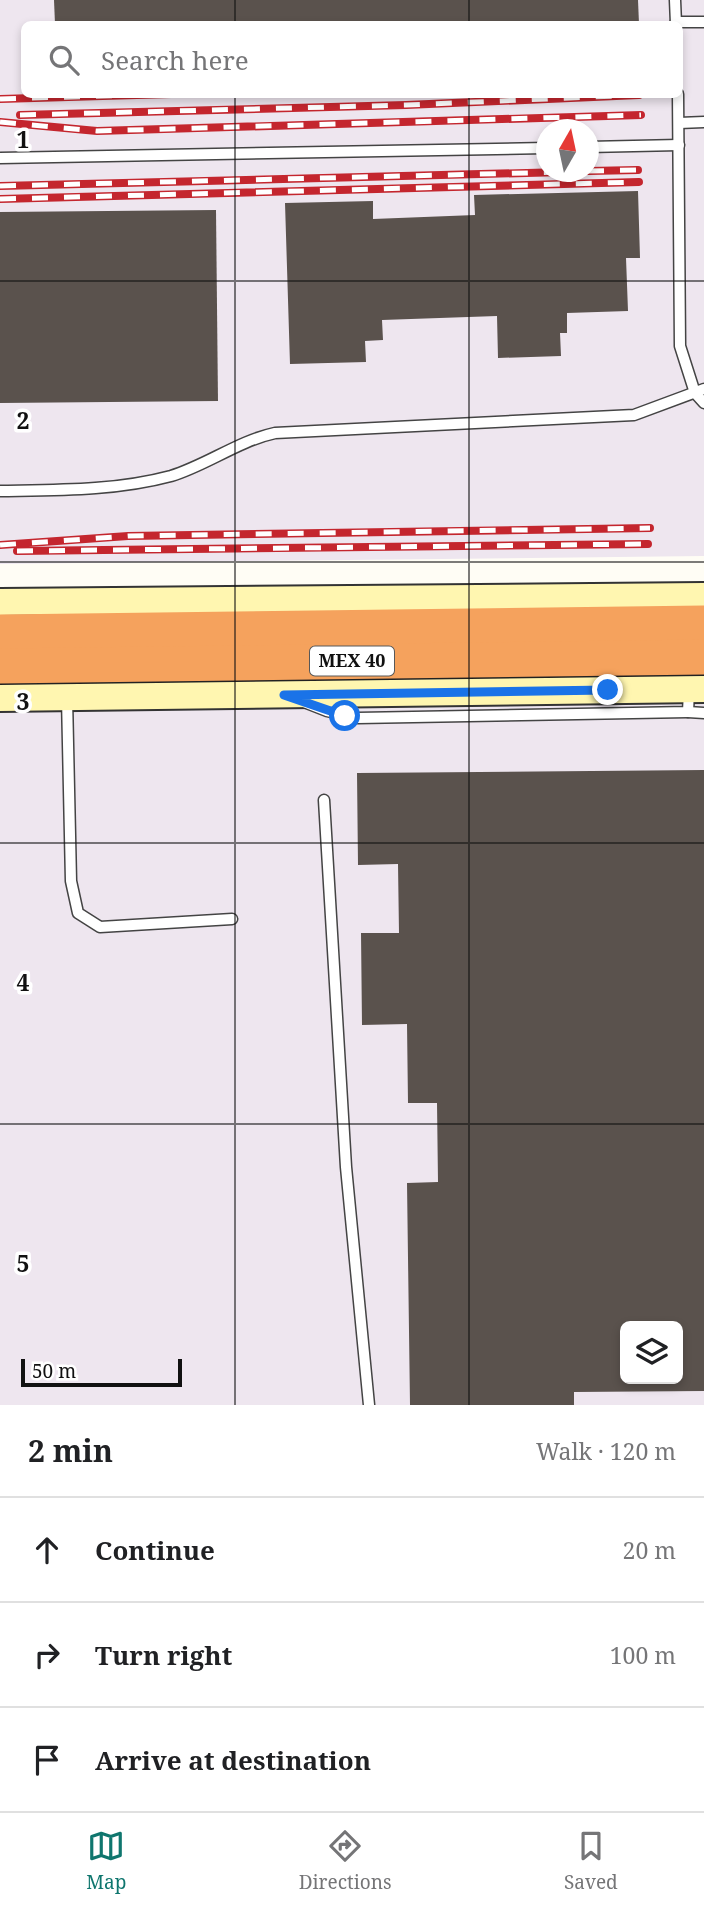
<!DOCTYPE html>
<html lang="en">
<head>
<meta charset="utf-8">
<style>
  body { margin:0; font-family:"Noto Serif",serif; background:#f2f2f2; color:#202124 }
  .controls { position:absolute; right:21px; bottom:21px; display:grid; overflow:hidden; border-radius:10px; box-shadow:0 4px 10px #0003 }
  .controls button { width:63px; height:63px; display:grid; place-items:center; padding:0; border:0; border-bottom:2px solid #e0e0e0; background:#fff; color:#202124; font:35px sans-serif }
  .compass { position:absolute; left:536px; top:119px; width:63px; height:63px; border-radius:50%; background:#fff; box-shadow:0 4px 10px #0003; rotate:9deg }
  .scale { position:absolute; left:21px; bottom:18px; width:161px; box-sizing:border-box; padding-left:7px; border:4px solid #111; border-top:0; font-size:19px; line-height:24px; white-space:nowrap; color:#111; -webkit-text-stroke:5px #fff; paint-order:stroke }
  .stop { position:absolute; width:21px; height:21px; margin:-16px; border:5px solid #1a73e8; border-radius:50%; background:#fff }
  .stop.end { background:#1a73e8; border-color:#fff; box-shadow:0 2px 7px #0008 }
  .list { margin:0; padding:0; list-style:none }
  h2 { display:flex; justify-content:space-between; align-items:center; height:91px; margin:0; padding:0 28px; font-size:30px }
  h2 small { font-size:23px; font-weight:400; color:#757577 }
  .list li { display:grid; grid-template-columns:46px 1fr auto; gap:21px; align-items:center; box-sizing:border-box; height:105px; padding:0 28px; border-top:2px solid #e0e0e0 }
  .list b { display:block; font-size:26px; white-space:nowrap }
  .list em { font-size:23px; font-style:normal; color:#757577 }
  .icon { flex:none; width:38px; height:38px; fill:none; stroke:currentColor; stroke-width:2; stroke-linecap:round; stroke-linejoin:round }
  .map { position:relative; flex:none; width:704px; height:1405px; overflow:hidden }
  .search { position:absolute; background:#fff; box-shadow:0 4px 10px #0003; left:21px; right:21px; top:21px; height:77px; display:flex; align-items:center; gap:18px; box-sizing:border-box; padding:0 24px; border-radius:10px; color:#757577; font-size:26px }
  .sheet { height:406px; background:#fff }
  nav { display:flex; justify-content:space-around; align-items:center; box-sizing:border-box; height:98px; border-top:2px solid #e0e0e0; background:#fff; font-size:19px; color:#757577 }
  nav a { display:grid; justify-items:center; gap:4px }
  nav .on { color:#0f766e }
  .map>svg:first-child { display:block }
</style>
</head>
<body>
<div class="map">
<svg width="704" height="1405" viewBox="0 0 704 1405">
  <rect width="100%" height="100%" fill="#fffdf5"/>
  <g fill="#eee6ef" fill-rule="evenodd">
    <path d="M0,0H704V556L0,564ZM24,24H680V94H24ZM546,130H588V172H546Z"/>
    <path d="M704,702V1405H0V712ZM625,1326H678V1379H625Z"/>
  </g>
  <g fill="#5a524d" fill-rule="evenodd">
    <path d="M54,0H638L639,24H55Z"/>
    <path d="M638,191L640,258H626L628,311L567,313V333H560L561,356L498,358L497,316L382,320L383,340L365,341L366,362L290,364L285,203L373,201V219L475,215L474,195Z"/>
    <path d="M216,210L218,401L0,403V212Z"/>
    <path d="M704,770V1391L574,1392V1405H410L407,1183L438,1182L437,1103H408L407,1024L362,1025L361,933H399L398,864L358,865L357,773ZM625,1326H678V1379H625Z"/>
  </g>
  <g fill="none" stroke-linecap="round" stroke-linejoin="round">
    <defs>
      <g id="lane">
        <path d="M675,0L676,24"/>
        <path d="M676,22H704"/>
        <path d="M678,94L680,346L695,393L704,403"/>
        <path d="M679,123L704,122"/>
        <path d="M588,147L679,145"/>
        <path d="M0,158L546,148"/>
        <path d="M0,491C57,490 115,491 171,476C207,465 238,441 275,433L634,415L704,389"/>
        <path d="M67,698L71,881L78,913L100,927L232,919"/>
        <path d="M304,702L327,711L358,718L688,712L689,690"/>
        <path d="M688,712L704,713"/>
        <path d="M324,800L346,1167L369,1405"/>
      </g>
      <g id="secondary">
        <path d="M0,602L704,596"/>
        <path d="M0,698L704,689"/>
      </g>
      <g id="highway">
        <path d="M0,632L704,623"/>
        <path d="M0,666L704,657"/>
      </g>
    </defs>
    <use href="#lane" stroke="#444" stroke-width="13"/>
    <use href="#secondary" stroke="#333" stroke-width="30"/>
    <use href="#highway" stroke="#222" stroke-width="38"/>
    <use href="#lane" stroke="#fff" stroke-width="10"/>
    <use href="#secondary" stroke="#fff6b0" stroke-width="26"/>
    <use href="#highway" stroke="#f5a25d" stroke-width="35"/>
    <defs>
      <g id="rail">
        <path d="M0,99L171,94"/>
        <path d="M20,115L406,105L639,95"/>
        <path d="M0,122L97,131L641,115"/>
        <path d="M588,171L638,170"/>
        <path d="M0,186L564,172"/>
        <path d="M0,199L639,182"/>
        <path d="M0,545L128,536L650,528"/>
        <path d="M17,551L648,544"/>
      </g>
    </defs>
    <use href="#rail" stroke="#c4262e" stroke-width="8"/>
    <use href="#rail" stroke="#fff" stroke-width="5" stroke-dasharray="16" stroke-linecap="butt"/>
  </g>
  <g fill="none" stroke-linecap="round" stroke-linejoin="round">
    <path stroke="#1a73e8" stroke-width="9" d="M345,716L284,695L608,690"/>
  </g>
  <path fill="none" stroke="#111" stroke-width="2" stroke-opacity="0.55" d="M235,0V24M469,0V24M235,94V1405M469,94V1405M0,281H704M0,562H704M0,843H704M0,1124H704"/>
  <g text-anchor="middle" stroke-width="7" stroke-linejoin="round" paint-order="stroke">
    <rect fill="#fff" stroke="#585858" stroke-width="2" x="310" y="646.5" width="84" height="29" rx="5"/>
    <g font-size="18" font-weight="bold" fill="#111">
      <text x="352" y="667">MEX 40</text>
    </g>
  </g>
  <g font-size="23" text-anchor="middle" font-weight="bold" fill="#111" stroke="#fff" stroke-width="7" stroke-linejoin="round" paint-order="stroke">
    <text x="23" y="148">1</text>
    <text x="23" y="429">2</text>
    <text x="23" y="710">3</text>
    <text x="23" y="991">4</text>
    <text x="23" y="1272">5</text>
  </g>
</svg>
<div class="controls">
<button><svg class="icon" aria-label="layers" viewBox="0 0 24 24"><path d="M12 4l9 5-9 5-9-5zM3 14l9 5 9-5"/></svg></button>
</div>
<svg class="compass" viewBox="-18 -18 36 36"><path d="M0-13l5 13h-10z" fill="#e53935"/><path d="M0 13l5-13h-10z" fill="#757577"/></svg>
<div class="scale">50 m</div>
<div class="stop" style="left:345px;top:716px"></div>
<div class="stop end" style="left:608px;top:690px"></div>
<div class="search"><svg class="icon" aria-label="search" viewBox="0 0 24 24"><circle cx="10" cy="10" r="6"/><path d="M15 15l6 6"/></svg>Search here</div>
</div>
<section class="sheet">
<h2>2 min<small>Walk · 120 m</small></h2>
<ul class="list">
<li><svg class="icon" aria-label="ahead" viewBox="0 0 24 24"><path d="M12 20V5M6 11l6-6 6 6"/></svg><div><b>Continue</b></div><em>20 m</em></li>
<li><svg class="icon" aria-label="right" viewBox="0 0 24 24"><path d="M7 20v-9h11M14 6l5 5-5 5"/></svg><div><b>Turn right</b></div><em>100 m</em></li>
<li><svg class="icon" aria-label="arrive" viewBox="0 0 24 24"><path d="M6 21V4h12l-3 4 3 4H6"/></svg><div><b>Arrive at destination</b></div></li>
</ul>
</section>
<nav>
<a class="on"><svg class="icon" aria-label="map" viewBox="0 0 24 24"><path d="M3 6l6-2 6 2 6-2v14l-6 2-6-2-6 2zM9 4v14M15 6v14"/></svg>Map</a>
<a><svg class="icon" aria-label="directions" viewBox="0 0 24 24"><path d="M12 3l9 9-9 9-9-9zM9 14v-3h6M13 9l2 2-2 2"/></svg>Directions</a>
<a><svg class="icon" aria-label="saved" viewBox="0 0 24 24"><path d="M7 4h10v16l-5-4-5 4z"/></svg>Saved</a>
</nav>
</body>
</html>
